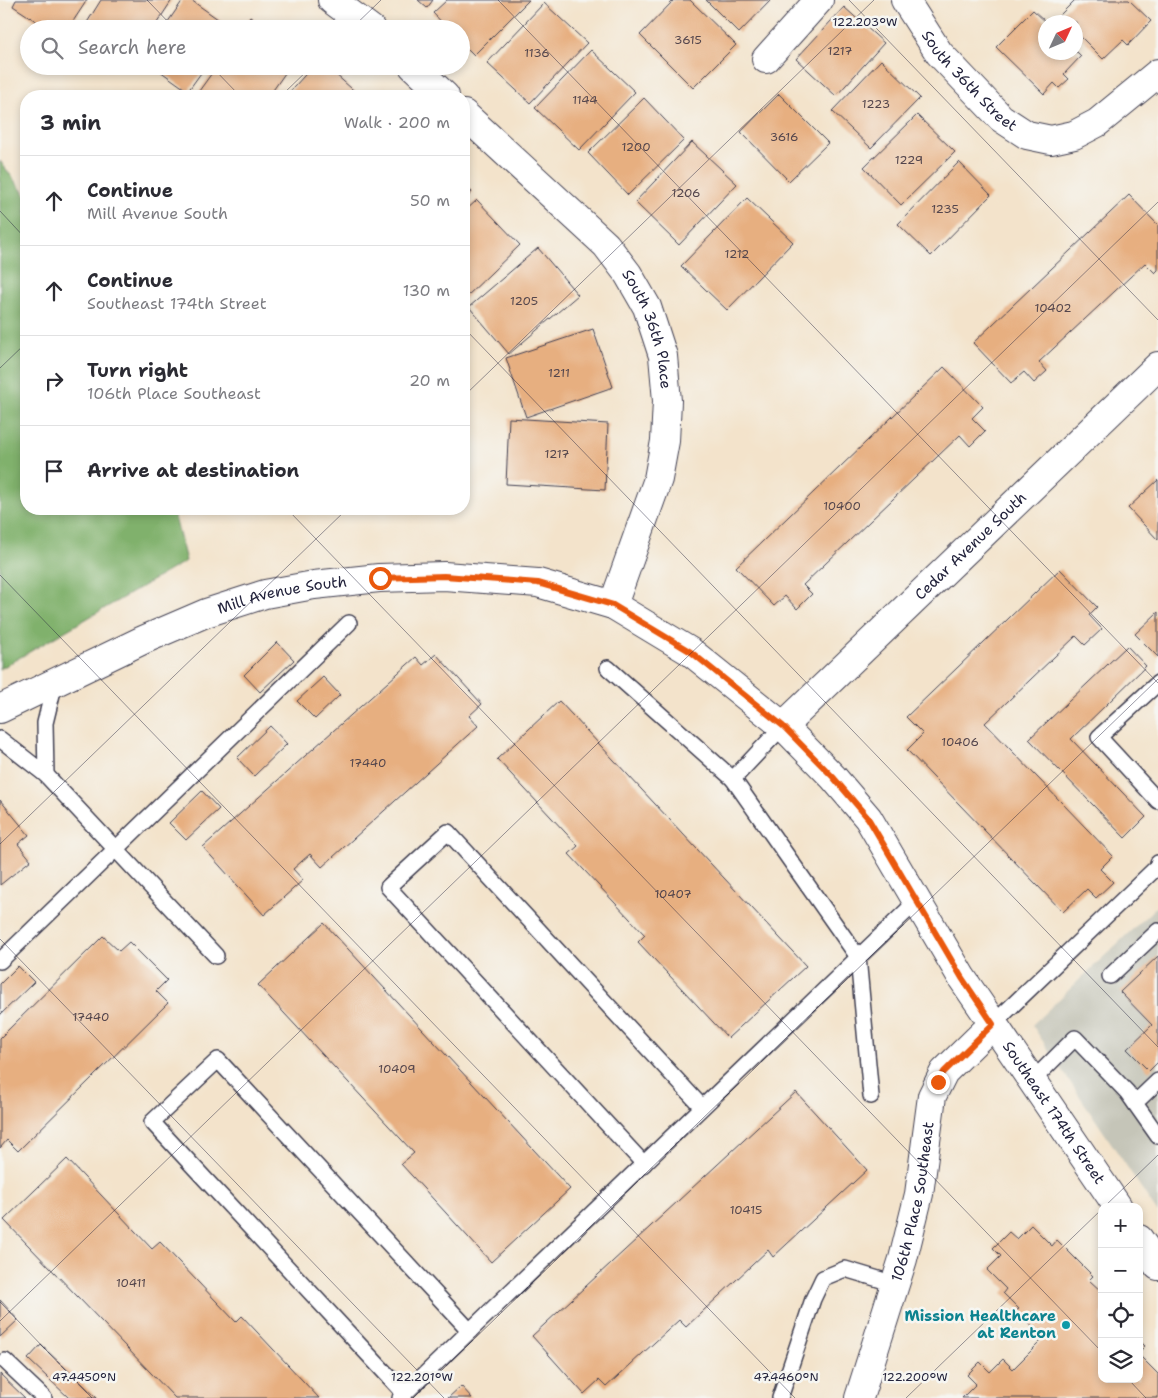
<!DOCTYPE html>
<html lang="en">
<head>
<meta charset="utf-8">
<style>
  body { margin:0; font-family:"Shantell Sans",sans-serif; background:#f2f2f3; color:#2b2b33 }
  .controls { position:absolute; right:15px; bottom:15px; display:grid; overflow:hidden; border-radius:10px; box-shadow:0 2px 8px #0003 }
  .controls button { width:45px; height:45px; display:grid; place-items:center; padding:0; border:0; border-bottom:1px solid #e1e1e2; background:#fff; color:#2b2b33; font:25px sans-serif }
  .compass { position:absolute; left:1038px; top:15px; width:45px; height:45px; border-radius:50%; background:#fff; box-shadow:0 2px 8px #0003; rotate:46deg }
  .stop { position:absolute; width:15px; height:15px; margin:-11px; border:4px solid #ea580c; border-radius:50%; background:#fff }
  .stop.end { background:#ea580c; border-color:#fff; box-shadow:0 1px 5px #0008 }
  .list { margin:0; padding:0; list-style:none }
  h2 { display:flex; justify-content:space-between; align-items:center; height:65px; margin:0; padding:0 20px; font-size:21px }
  h2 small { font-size:16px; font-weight:400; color:#7c7c81 }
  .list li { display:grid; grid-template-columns:32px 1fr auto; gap:15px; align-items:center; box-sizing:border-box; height:90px; padding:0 20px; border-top:1px solid #e1e1e2 }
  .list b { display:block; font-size:19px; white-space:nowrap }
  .list p { margin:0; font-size:16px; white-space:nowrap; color:#7c7c81 }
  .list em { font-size:16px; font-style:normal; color:#7c7c81 }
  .icon { flex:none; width:28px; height:28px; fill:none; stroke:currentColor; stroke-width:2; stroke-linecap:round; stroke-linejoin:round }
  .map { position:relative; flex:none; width:1158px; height:1398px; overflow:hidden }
  .search { position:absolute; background:#fff; box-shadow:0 2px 8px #0003; left:20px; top:20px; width:450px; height:55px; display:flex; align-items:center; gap:12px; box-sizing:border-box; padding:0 18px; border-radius:28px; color:#7c7c81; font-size:19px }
  .panel { position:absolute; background:#fff; box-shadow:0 2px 8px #0003; left:20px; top:90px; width:450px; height:425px; border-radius:20px }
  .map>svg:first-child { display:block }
</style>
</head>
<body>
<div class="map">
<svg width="1158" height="1398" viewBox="0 0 1158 1398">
  <rect width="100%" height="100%" fill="#f6f6f2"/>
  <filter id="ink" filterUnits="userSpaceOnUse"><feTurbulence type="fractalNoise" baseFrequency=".02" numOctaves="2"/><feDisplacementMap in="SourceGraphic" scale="10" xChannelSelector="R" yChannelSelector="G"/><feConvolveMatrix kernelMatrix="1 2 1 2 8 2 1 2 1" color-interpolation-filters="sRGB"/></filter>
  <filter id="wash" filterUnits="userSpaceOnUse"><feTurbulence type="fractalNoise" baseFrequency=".0096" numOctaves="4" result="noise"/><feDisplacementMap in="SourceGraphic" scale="20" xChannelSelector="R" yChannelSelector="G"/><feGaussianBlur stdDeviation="1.12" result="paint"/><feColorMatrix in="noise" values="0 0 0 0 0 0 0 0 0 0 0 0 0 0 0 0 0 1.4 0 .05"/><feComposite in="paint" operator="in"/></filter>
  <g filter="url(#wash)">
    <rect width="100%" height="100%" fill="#f3e3cb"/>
    <path fill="#c5c5b8" d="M1158,905V1213L1032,1025Z"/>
    <path fill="#80b16c" stroke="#516a54" d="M0,161L26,196V509H173L186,561L0,669Z"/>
    <g id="blocks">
      <g fill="#e7af80">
        <path d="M16,0H87L68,29H48L13,6Z"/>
        <path d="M101,0H172L153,29H83Z"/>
        <path d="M183,0H191L232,29H163Z"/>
        <path d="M418,0H433L427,8Z"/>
        <path d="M447,0H529L474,55L461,42V29H448L433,13Z"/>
        <path d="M674,0H690L736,45L693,88L640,35Z"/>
        <path d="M706,0H771L739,33Z"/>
        <path d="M1075,0H1129L1151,21L1128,45L1123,40L1103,59L1076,32V22H1066L1059,16Z"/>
        <path d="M544,3L587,43L530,103L487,63Z"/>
        <path d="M844,7L884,43L836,96L796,59Z"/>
        <path d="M1033,10L1046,22V52H1077L1081,56L1064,74L1069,79L1059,88L1054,83L1044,94L996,47Z"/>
        <path d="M250,17L267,29H242Z"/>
        <path d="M591,50L635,92L579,150L535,108Z"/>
        <path d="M881,60L920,98L871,148L832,111Z"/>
        <path d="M153,66H206L188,91Z"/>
        <path d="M217,66H290L269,96H206L199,91Z"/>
        <path d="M313,66H326L360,96H286Z"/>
        <path d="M779,94L828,143L789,181L741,132Z"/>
        <path d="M644,98L684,140L628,195L588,153Z"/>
        <path d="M917,115L955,152L901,205L864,167Z"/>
        <path d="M692,142L737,184L679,245L635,202Z"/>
        <path d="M959,162L991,195L931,256L898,224Z"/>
        <path d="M464,184L472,192L464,201Z"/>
        <path d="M1129,195L1158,225V270L1155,273L1145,263L1039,362L1047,371L1034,383L1024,372L1011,383L973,343Z"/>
        <path d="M747,198L793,242L727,310L681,266Z"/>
        <path d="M477,200L520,245L464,299V212Z"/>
        <path d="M538,248L578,295L509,354L469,307Z"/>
        <path d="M593,329L613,387L526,417L506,358Z"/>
        <path d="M944,367L983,407L972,418L985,431L970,446L960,435L803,585L812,594L797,609L785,596L774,606L736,567Z"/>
        <path d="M509,418L608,424L605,490L506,484Z"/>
        <path d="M1158,480V540L1128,508Z"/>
        <path d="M1060,569L1097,607L1089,615L1102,629L1085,645L1076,636L985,723L1113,856L1100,869L1113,882L1096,898L1087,889L1063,912L907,750L923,734L906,717Z"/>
        <path d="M1158,612V657L1135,634Z"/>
        <path d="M277,642L294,660L260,692L244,675Z"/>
        <path d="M1127,646L1146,666L1071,739L1146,817L1125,838L1029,739Z"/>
        <path d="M436,654L482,704L469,716L478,726L322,867L310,854L293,869L303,880L264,915L203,847L416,657L423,665Z"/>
        <path d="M323,677L340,695L315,719L297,701Z"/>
        <path d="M559,701L806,966L728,1038L638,942L645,935L569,854L578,846L497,759Z"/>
        <path d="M270,726L287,744L254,776L237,758Z"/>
        <path d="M202,791L219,809L186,840L169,823Z"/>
        <path d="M0,800L29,835L18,844L31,860L0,885Z"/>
        <path d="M324,923L570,1189L491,1262L401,1164L414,1153L258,985Z"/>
        <path d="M103,936L119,951L129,942L167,980L156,991L168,1003L18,1151L7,1140L0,1148V1038Z"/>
        <path d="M1158,956V1062L1149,1071L1127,1049L1152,1025L1120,992Z"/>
        <path d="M18,966L34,982L0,1015V984Z"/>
        <path d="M796,1092L867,1170L773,1257L768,1250L686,1327L679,1320L606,1387L599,1380L584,1394L532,1336Z"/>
        <path d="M67,1159L152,1249L160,1242L236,1322L242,1316L319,1398H175L4,1220Z"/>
        <path d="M1031,1225L1052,1246L1057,1240L1093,1276L1089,1280L1102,1292V1379H1139V1355L1158,1374V1398H962L976,1384L967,1375L980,1362L990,1372L1003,1359L1013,1369L1044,1338L1016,1311L1019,1309L1003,1293L1006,1289L987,1270L1001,1256L993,1248L1009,1232L1017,1239Z"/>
        <path d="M0,1300L18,1320L0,1337Z"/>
        <path d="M1139,1340L1145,1346L1139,1352Z"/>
        <path d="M41,1345L97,1398H69L28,1359Z"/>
        <path d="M0,1374L25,1398H0Z"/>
        <path d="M461,1386L472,1398H448Z"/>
      </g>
    </g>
  </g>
  <g filter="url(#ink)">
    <use href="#blocks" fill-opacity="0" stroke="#413f51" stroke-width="1"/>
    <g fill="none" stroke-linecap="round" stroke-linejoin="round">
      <defs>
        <g id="service">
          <path d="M608,668L733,779L858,957L871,1096"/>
          <path d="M1158,683L1099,737L1158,801"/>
          <path d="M0,739L46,775L45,723L55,682"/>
          <path d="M46,775L216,956"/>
          <path d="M733,779L783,726"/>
          <path d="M0,961L349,623"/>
          <path d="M1110,976L1158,931"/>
          <path d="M993,1024L1157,867L1158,863"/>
          <path d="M1032,1081L1075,1038L1127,1092L1158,1136"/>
          <path d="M1135,1103L1158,1081"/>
          <path d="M644,1164L388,887L448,832L702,1107"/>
          <path d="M5,1361L44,1398"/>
          <path d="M405,1394L152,1122L218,1060L470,1331"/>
          <path d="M400,1398L917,901"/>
          <path d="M780,1398L813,1299L823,1278L845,1269L895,1284"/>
        </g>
        <g id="minor">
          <path d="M332,0L371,29"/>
          <path id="s1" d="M905,0L939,53L1001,118L1027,135L1051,140L1074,135L1097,123L1158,73"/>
          <path d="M766,59L819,0"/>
          <path d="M413,66L445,96"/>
          <path id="s2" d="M464,114L606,245L628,274L647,307L663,356L667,401L665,441L658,479L613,605"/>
          <path id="s3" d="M0,709L143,640L206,613L265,594L314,585L379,578L444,576L538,583L613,605L691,652L783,726L833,777L868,818L962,978L1118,1207"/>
          <path id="s4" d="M783,726L1158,366"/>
          <path d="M1139,1239L1158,1266"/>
          <path id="s5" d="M859,1398L903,1259L919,1194L932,1096L944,1072L993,1024"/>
        </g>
      </defs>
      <use href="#service" stroke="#413f51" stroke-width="18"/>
      <use href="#minor" stroke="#413f51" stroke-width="30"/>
      <use href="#service" stroke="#fff" stroke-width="15"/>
      <use href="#minor" stroke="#fff" stroke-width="28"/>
    </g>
  </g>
  <g fill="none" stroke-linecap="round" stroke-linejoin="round" filter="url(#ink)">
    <path stroke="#ea580c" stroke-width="6" d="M380,578L444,576L538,583L613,605L691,652L783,726L833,777L868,818L962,978L993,1024L944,1072L938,1082"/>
  </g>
  <path fill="none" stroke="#22223b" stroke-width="1" stroke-opacity="0.45" d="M147,0L175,29M498,0L1158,683M849,0L1158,320M351,29L381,0M211,66L240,96M281,96L312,66M0,211L26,239M464,328L1158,1047M0,368L26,343M464,396L874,0M287,509L1102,1352M0,575L795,1398M0,844L347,509M0,939L444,1398M1104,1207L1158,1155M0,1302L92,1398M0,1321L1158,202M1128,1379L1146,1398M413,1398L1158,679M906,1398L1102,1209"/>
  <circle fill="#0f9aa8" stroke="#f6f6f2" stroke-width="2" cx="1066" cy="1325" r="5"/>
  <g text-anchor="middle" stroke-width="5" stroke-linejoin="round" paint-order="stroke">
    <g font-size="12" fill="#53454c">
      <text x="688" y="44">3615</text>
      <text x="840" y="55">1217</text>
      <text x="537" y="57">1136</text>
      <text x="585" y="104">1144</text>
      <text x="876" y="108">1223</text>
      <text x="784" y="141">3616</text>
      <text x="636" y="151">1200</text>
      <text x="909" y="164">1229</text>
      <text x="686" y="197">1206</text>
      <text x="945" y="213">1235</text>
      <text x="737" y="258">1212</text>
      <text x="524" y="305">1205</text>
      <text x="1053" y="312">10402</text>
      <text x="559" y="377">1211</text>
      <text x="557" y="458">1217</text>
      <text x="842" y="510">10400</text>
      <text x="960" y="746">10406</text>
      <text x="368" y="767">17440</text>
      <text x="673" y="898">10407</text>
      <text x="91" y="1021">17440</text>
      <text x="397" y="1073">10409</text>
      <text x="746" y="1214">10415</text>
      <text x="131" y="1287">10411</text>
    </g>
    <g font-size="15" fill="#22223b" stroke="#f6f6f2">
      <text dy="5" stroke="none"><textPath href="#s1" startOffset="104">South 36th Street</textPath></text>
      <text dy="5" stroke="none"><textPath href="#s2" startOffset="289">South 36th Place</textPath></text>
      <text dy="5" stroke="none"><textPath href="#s4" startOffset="260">Cedar Avenue South</textPath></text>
      <text dy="5" stroke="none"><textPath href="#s3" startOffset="306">Mill Avenue South</textPath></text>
      <text dy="5" stroke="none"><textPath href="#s3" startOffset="1325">Southeast 174th Street</textPath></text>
      <text dy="5" stroke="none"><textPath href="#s5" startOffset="204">106th Place Southeast</textPath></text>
    </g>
    <g font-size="15" font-weight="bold" fill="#0d838f" stroke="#f6f6f2" text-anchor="end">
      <text x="1056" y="1321">Mission Healthcare<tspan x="1056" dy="17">at Renton</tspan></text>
    </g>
  </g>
  <g font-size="12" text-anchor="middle" fill="#22223b" stroke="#f6f6f2" stroke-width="5" stroke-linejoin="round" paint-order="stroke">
    <text x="865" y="26">122.203°W</text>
    <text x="84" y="1381">47.4450°N</text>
    <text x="786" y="1381">47.4460°N</text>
    <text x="422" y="1381">122.201°W</text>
    <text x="915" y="1381">122.200°W</text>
  </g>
</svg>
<div class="controls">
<button>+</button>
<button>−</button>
<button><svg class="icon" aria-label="locate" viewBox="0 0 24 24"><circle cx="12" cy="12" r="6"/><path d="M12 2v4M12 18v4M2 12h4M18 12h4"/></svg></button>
<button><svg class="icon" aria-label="layers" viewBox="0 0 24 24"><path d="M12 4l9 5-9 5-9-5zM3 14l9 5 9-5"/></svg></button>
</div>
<svg class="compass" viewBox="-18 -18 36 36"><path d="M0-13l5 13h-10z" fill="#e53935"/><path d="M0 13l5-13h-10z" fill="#7c7c81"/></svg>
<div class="stop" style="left:380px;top:578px"></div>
<div class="stop end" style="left:938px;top:1082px"></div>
<div class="search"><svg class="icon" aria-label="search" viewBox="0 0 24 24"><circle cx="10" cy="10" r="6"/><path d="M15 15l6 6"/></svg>Search here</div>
<section class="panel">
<h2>3 min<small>Walk · 200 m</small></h2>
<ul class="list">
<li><svg class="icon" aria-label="ahead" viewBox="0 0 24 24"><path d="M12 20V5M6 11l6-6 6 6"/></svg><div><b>Continue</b><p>Mill Avenue South</p></div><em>50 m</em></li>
<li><svg class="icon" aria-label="ahead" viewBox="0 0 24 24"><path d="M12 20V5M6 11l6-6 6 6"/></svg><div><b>Continue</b><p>Southeast 174th Street</p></div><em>130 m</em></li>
<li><svg class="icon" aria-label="right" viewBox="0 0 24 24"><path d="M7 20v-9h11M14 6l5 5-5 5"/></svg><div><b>Turn right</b><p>106th Place Southeast</p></div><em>20 m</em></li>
<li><svg class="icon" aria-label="arrive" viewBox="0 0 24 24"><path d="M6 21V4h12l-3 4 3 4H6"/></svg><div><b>Arrive at destination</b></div></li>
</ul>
</section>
</div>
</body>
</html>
